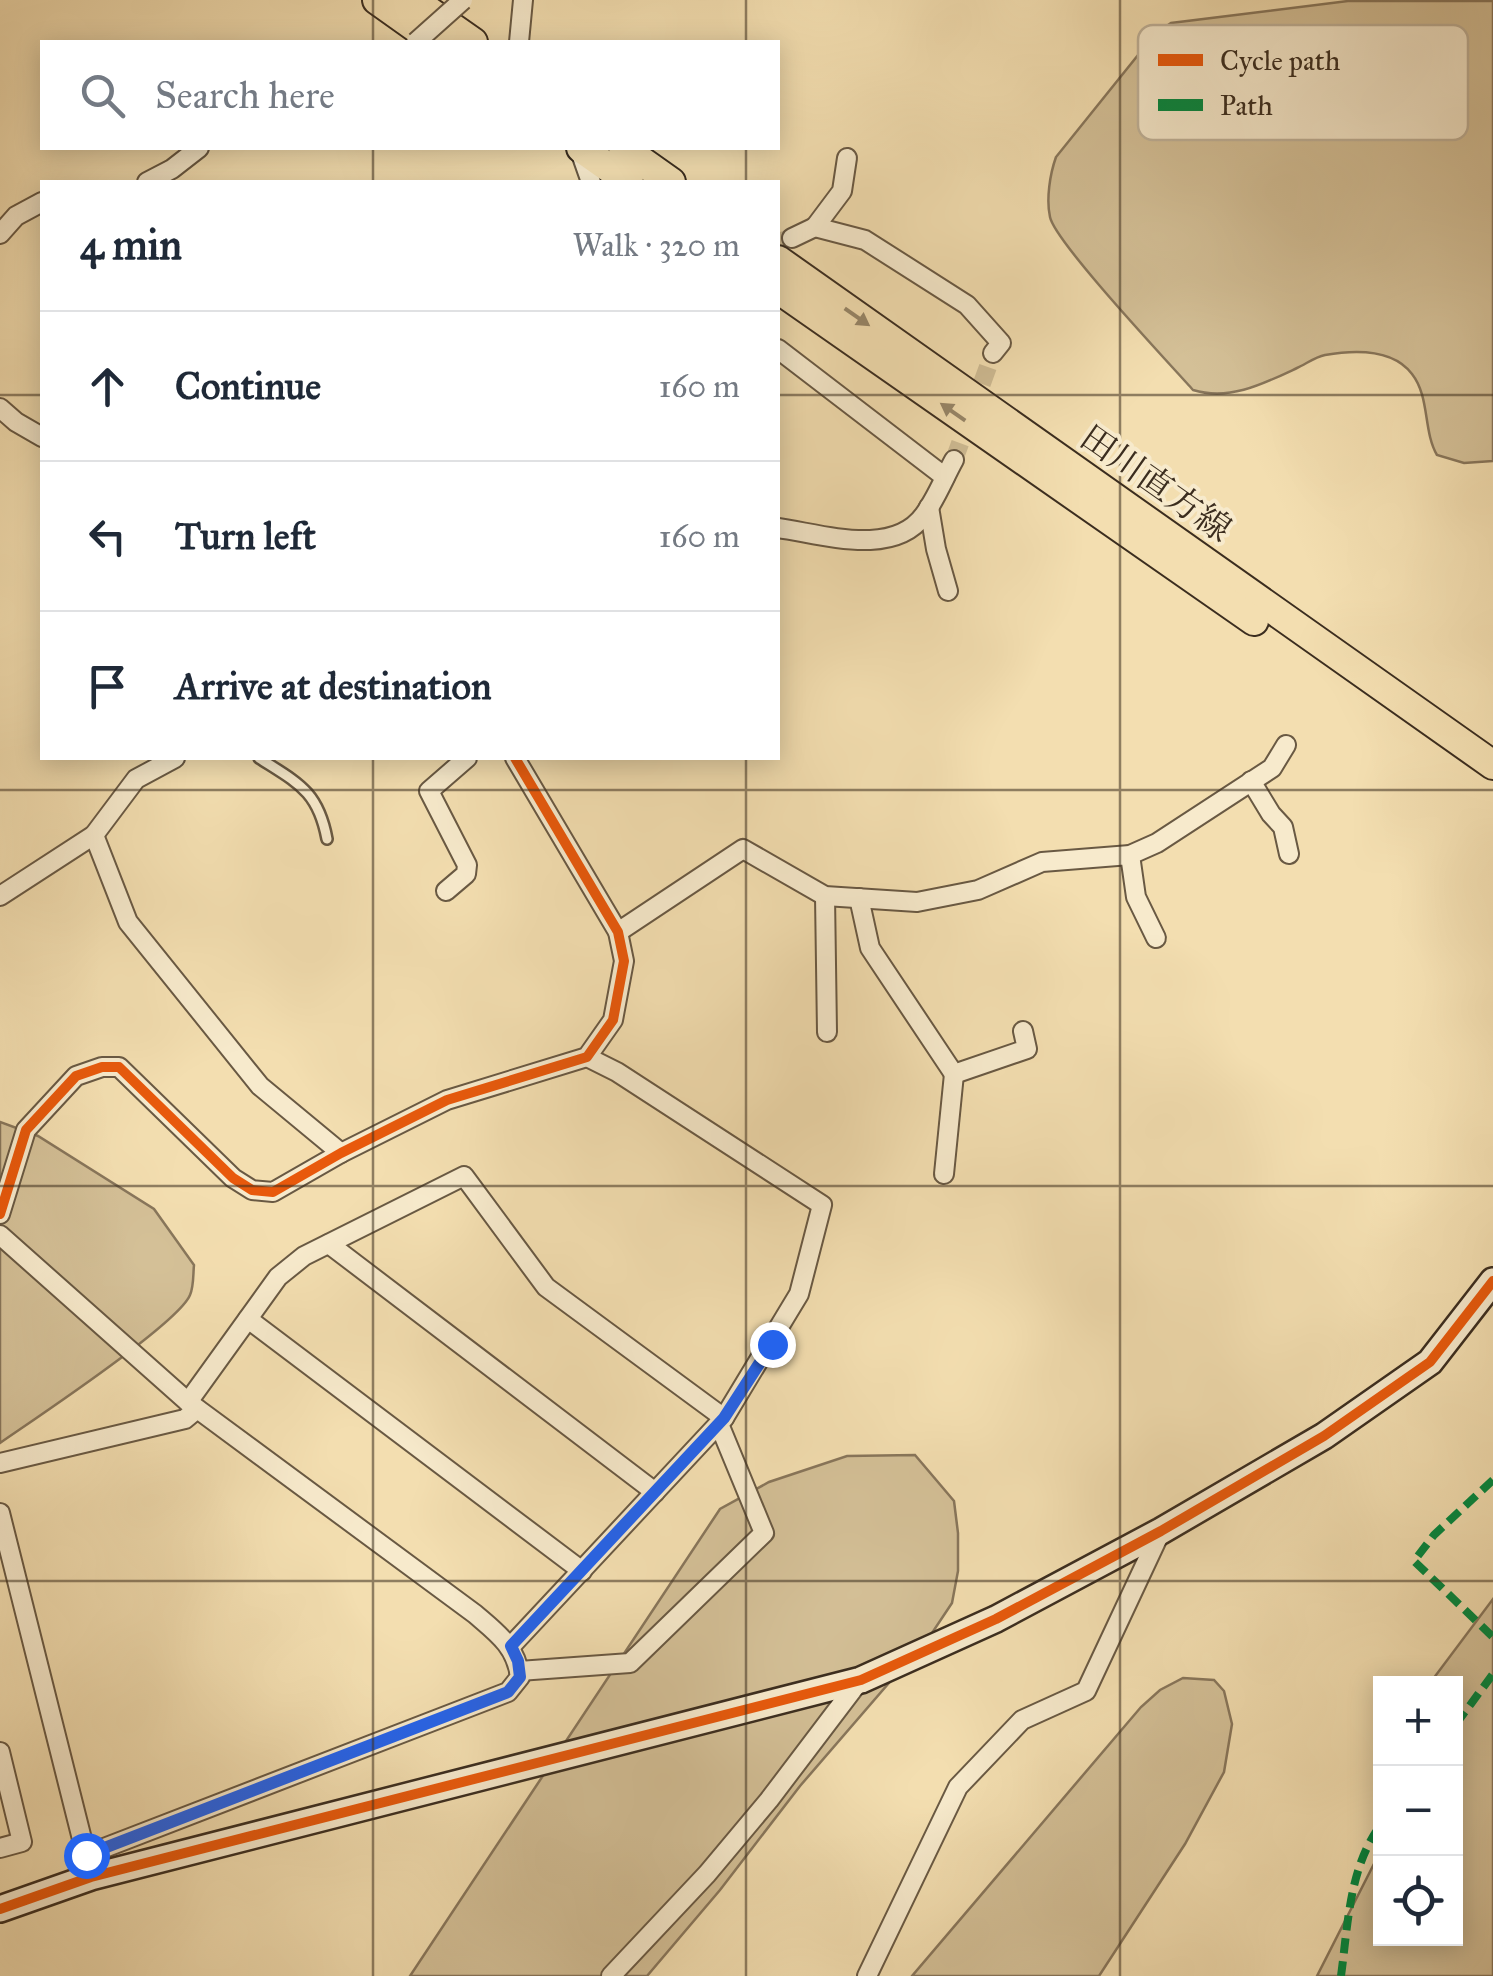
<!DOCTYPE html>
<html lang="en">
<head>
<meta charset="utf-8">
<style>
  body { margin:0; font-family:"IM FELL Great Primer","Noto Serif JP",serif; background:#f6f6f7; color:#1f2937 }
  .controls { position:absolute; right:30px; bottom:30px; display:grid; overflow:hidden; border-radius:0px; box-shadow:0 5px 25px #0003 }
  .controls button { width:90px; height:90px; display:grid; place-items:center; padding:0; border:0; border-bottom:2px solid #e0e1e3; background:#fff; color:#1f2937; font:50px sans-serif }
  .stop { position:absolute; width:30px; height:30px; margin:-22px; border:8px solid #2563eb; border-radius:50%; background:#fff }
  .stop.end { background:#2563eb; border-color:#fff; box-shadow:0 2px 10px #0008 }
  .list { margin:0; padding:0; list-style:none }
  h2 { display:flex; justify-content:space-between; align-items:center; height:130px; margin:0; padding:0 40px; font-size:42px }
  h2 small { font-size:32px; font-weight:400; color:#747a83 }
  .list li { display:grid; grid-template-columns:65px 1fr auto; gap:30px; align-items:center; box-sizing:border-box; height:150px; padding:0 40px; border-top:2px solid #e0e1e3 }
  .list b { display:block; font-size:38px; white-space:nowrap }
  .list em { font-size:32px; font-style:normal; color:#747a83 }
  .icon { flex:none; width:55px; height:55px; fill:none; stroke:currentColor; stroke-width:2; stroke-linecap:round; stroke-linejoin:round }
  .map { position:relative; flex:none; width:1493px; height:1976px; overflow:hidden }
  .search { position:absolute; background:#fff; box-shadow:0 5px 25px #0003; left:40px; top:40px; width:740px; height:110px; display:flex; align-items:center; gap:25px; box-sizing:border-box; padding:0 35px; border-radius:0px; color:#747a83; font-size:38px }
  .panel { position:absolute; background:#fff; box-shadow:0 5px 25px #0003; left:40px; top:180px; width:740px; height:580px; border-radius:0px }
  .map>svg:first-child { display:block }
</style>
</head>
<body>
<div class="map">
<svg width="1493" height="1976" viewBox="0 0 1493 1976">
  <rect width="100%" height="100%" fill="#f3deb0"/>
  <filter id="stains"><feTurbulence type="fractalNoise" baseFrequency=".002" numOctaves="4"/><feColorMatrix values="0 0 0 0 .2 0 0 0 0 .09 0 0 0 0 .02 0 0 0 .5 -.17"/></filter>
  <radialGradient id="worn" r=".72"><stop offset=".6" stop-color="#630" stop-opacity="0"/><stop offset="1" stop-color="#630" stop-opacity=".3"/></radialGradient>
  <g fill="#d4c097" stroke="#88765b" stroke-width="2.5">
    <path d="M1348,1H1493V461L1464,463L1437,455C1423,431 1430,397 1412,374C1393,349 1354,350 1325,355C1315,357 1306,364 1297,368C1263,384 1230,401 1193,390C1169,363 1055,242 1050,217C1046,199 1050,174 1056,157L1155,34L1171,23Z"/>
    <path d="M0,1122L38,1136L154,1209L194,1265C193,1274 194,1286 190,1295C178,1324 33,1420 0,1443Z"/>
    <path d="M915,1455L954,1501L958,1533V1571L952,1603L932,1633L800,1786L720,1890L647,1976H410L720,1509L769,1482L847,1456Z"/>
    <path d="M1493,1599V1976H1317L1380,1852V1938H1456V1684L1430,1683Z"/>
    <path d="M1183,1678L1214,1680L1224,1691L1232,1724L1224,1772L1185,1844L1099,1976H912L1141,1707L1160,1690Z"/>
  </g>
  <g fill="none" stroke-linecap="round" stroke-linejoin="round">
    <g stroke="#cebb93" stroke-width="18" stroke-dasharray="18 9" stroke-linecap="butt">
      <path d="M778,242L792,238"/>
      <path d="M954,460L993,353"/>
    </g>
    <defs>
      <path id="lane" d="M259,758C298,783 318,791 327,839"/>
      <g id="street">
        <path d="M519,42L523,0"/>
        <path d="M579,148L591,182"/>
        <path d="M147,182L172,169L199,148"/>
        <path d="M815,227L842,191L847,158"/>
        <path d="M0,234L16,216L42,202"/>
        <path d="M792,238L815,227L865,240L967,305L1001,343L993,353"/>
        <path d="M778,349L945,477"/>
        <path d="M0,408L16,422L42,437"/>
        <path d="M929,507L936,549L948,591"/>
        <path d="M778,528C822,534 893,558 924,515C936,499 944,478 954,460"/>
        <path d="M1251,781L1271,814L1283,827L1289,854"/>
        <path d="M94,835L128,922L260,1086L341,1153"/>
        <path d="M1130,855L1136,897L1156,938"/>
        <path d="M446,891L466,874L467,865L429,791L467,758"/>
        <path d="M0,896L94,835L136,779L175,758"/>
        <path d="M825,896L827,1032"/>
        <path d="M859,898L870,948L954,1074L1027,1049L1023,1031"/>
        <path d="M618,932L743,849L825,896L917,902L978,890L1042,862L1130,855L1157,843L1272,768L1286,745"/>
        <path d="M944,1174L954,1074"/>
        <path d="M0,1214L26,1130L76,1076L102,1067H119L233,1178L252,1190L273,1192L341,1153L447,1100L587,1057L613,1020L624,961L618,932L515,758"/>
        <path d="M0,1235L188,1402L475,1614C497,1633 516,1646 520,1677L508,1692L86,1855L91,1877"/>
        <path d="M329,1244L655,1492"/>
        <path d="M248,1319L582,1571"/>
        <path d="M188,1402L278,1277L304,1256L464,1176L546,1287L724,1418"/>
        <path d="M0,1463L185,1419L197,1409"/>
        <path d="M0,1513L86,1855"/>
        <path d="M511,1646L724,1418L799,1294L822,1205L617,1072L587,1057"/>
        <path d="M519,1671L630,1663L764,1533L719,1424"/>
        <path d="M0,1752L22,1842L0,1848"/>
        <path d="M611,1976L707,1874L769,1800L860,1680"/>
        <path d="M867,1976L958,1787L1022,1720L1086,1691L1161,1531"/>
      </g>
      <path id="secondary" d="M0,1909L91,1877L861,1680L996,1619L1161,1531L1324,1436L1430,1362L1493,1281"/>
      <g id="primary">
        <path d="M377,0L436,42"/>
        <path d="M413,0L473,42"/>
        <path d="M581,148L629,182"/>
        <path d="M623,148L671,182"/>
        <path d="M778,260L1493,765"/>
        <path d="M778,289L1254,621"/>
      </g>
    </defs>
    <use href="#lane" stroke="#695943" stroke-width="14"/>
    <use href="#street" stroke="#695943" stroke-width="22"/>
    <use href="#secondary" stroke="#3b2d1f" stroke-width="30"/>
    <use href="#primary" stroke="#3b2d1f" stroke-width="32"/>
    <use href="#lane" stroke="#f7eacc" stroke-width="9"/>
    <use href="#street" stroke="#f7eacc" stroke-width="18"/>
    <use href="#secondary" stroke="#f7eacc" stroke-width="25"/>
    <use href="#primary" stroke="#f3deb0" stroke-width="28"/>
    <defs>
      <path id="street-bridge" d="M416,42L463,0"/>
    </defs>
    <use href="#street-bridge" stroke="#695943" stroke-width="22" stroke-linecap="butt"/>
    <use href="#street-bridge" stroke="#f7eacc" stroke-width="18"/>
    <g stroke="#00873e" stroke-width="8" stroke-dasharray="15 8" stroke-linecap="butt">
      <path d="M1493,1480L1434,1535L1414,1561L1493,1637"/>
      <path d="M1456,1724L1493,1674"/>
      <path d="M1341,1976C1348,1925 1349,1868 1380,1826"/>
    </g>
    <defs>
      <g id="cycleway">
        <path d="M0,1214L26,1130L76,1076L102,1067H119L233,1178L252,1190L273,1192L341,1153L447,1100L587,1057L613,1020L624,961L618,932L515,758"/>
        <path d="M0,1909L91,1877L861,1680L996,1619L1161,1531L1324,1436L1430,1362L1493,1281"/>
      </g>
    </defs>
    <use href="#cycleway" stroke="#f7eacc" stroke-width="16"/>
    <use href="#cycleway" stroke="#e8590c" stroke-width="10"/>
  </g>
  <defs><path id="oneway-solid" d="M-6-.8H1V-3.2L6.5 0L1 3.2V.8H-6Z" transform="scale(2.5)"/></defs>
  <g fill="#978668">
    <use href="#oneway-solid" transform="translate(857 317) rotate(35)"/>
    <use href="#oneway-solid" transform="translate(953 412) rotate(-145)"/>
  </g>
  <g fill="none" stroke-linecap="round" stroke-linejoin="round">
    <path stroke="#2563eb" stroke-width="12" d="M86,1855L508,1692L520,1677L518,1661L511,1646L724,1418L772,1344"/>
  </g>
  <path fill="none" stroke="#3b2d1f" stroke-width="2.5" stroke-opacity="0.55" d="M373,0V42M746,0V42M1120,0V1976M373,148V182M746,148V182M0,395H42M778,395H1493M373,758V1976M746,758V1976M0,790H1493M0,1186H1493M0,1581H1493"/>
  <g text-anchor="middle" stroke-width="8" stroke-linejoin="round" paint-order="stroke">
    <g font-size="35" fill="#3b2d1f" stroke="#f7eacc">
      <text transform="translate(1156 483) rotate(35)" y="12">田川直方線</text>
    </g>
  </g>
  <rect x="1138" y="25" width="330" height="115" rx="15" fill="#f7eacc" stroke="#bfb198" stroke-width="2.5"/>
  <rect x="1158" y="54" width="45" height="12" fill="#e8590c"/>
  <rect x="1158" y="99" width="45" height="12" fill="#00873e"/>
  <g font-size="28" fill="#3b2d1f">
    <text x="1220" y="70">Cycle path</text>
    <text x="1220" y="115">Path</text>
  </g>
  <rect width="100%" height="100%" filter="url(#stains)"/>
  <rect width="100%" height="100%" fill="url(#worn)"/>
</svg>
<div class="controls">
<button>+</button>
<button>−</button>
<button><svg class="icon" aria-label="locate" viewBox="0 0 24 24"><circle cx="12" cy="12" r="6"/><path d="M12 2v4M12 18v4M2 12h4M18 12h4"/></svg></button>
</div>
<div class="stop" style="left:86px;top:1855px"></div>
<div class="stop end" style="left:772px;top:1344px"></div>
<div class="search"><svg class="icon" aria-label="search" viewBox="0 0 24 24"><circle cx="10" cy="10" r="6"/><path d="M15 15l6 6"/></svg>Search here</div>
<section class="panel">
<h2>4 min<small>Walk · 320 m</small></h2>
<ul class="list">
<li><svg class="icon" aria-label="ahead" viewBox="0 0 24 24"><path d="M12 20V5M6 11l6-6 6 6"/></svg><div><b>Continue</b></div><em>160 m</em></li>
<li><svg class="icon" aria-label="left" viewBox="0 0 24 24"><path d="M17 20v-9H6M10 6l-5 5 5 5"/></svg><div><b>Turn left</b></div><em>160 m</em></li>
<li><svg class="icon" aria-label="arrive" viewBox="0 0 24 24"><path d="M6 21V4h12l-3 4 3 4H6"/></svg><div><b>Arrive at destination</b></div></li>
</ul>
</section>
</div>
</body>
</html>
